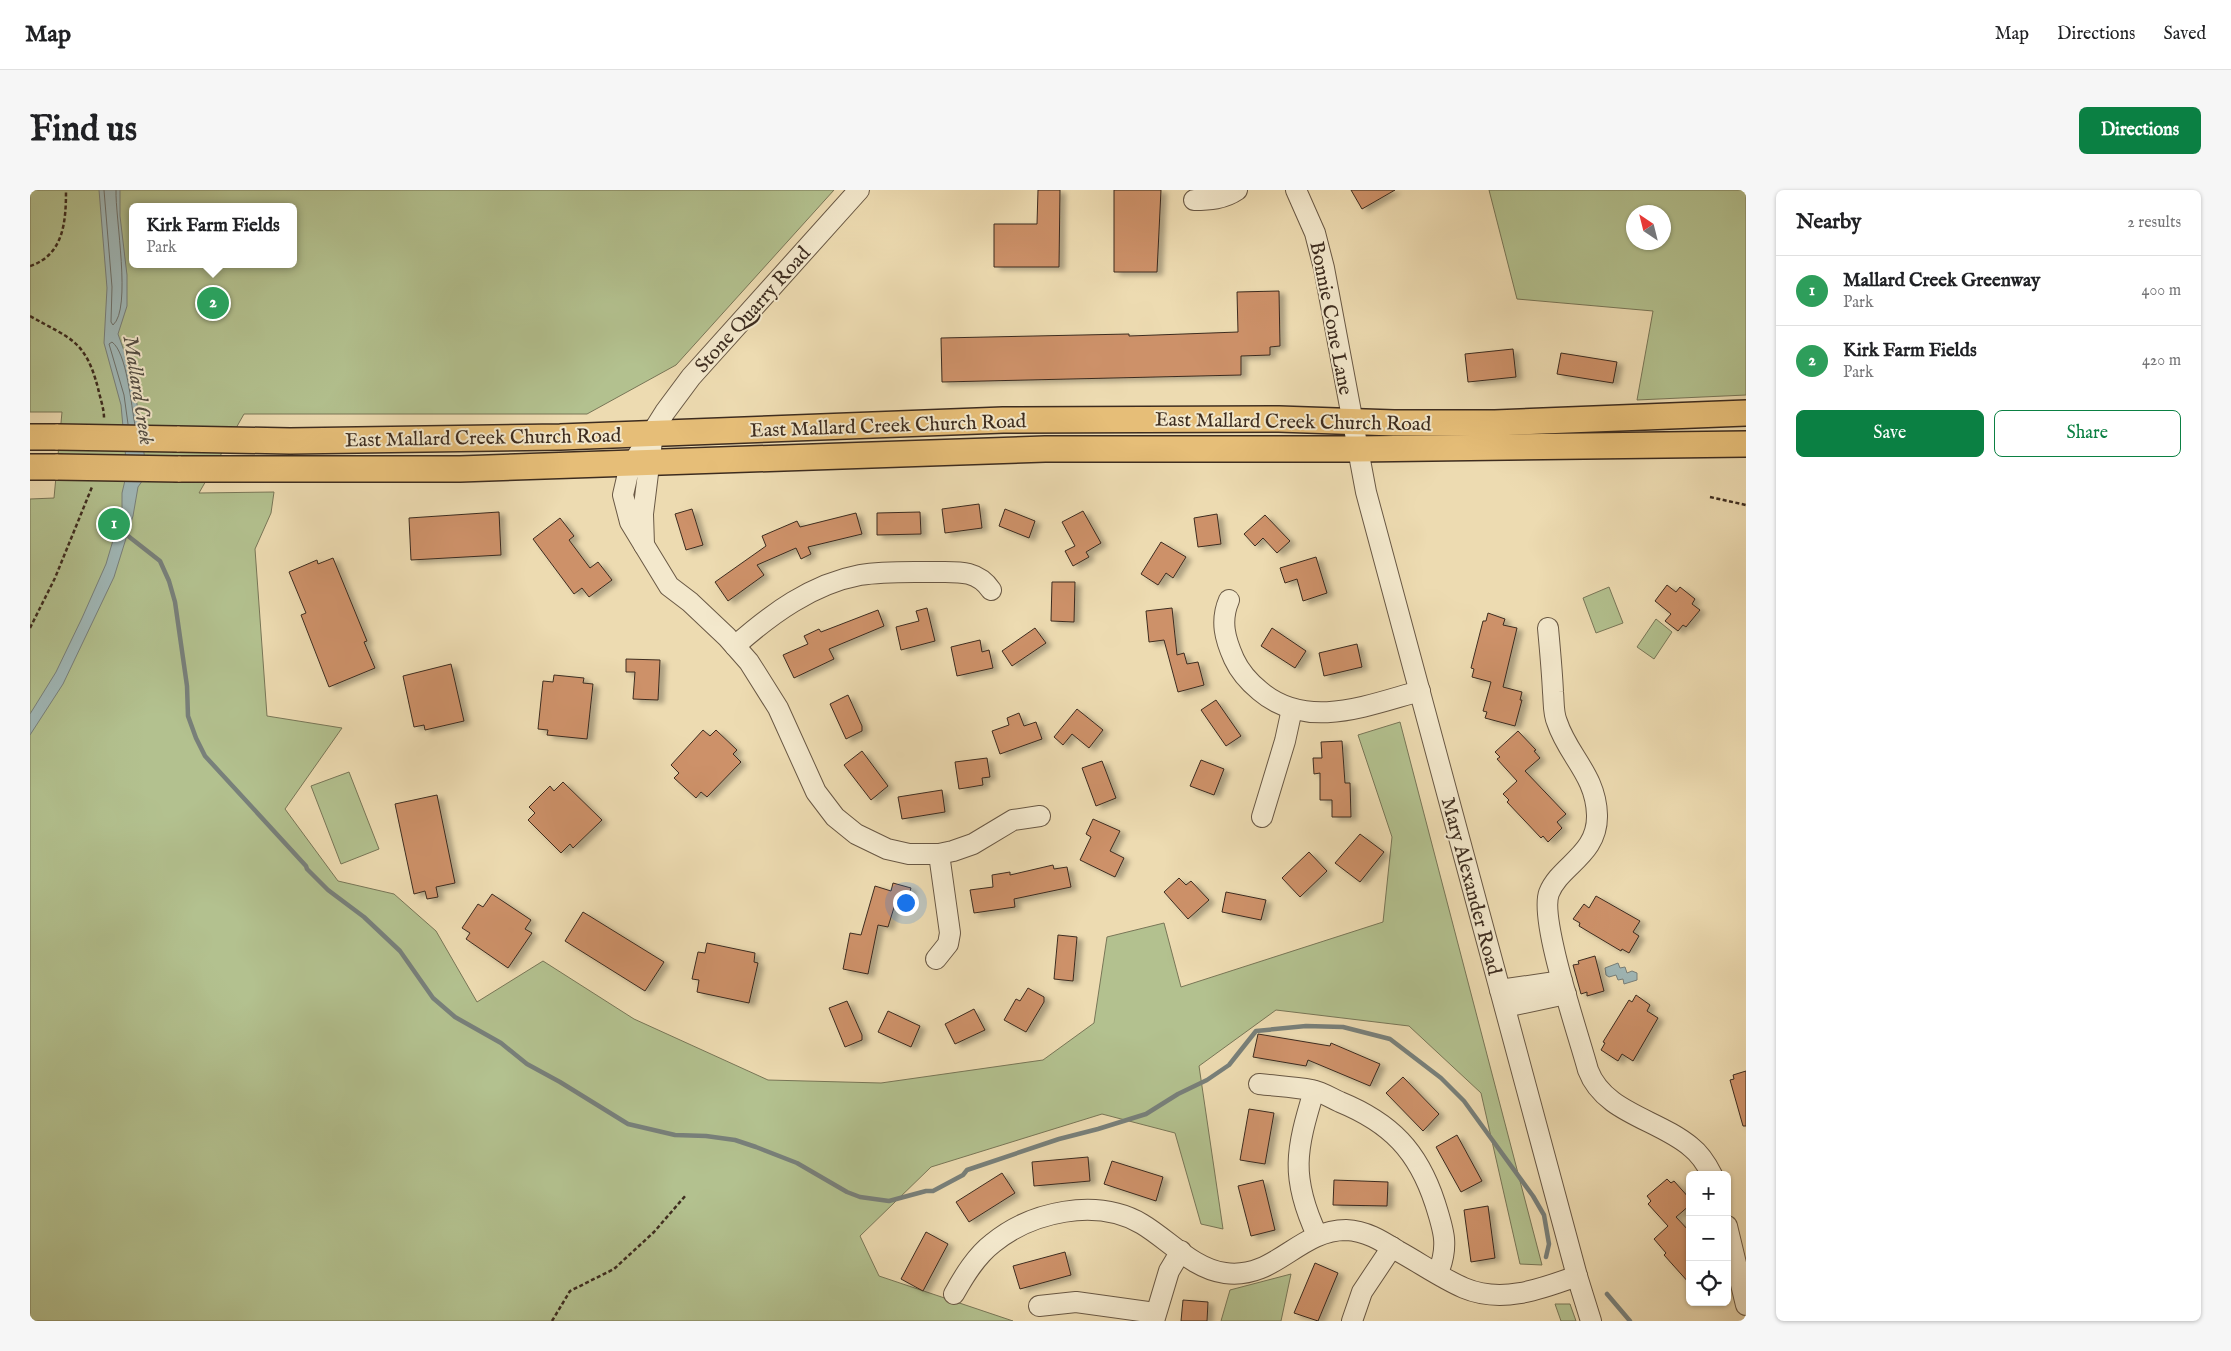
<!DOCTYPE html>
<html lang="en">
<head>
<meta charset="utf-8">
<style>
  body { margin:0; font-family:"IM FELL English",serif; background:#f6f6f6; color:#202124 }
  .controls { position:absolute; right:15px; bottom:15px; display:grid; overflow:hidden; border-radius:8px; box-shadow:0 1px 4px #0004 }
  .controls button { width:45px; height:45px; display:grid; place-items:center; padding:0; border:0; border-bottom:1px solid #e0e0e0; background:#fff; color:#202124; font:25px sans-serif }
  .compass { position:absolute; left:1596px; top:15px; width:45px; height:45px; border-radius:50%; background:#fff; box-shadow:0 1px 4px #0004; rotate:325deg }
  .you { position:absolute; left:875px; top:712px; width:18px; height:18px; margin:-12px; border:4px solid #fff; border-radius:50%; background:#1a73e8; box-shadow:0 0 0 8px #1a73e833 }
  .badge { display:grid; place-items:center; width:32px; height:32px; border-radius:50%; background:#0b8043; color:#fff; font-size:16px; font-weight:700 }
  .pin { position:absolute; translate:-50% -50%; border:2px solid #fff; box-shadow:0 1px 5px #0006 }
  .popup { position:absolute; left:99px; top:13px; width:168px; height:65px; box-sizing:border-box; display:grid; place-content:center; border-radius:8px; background:#fff; filter:drop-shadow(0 1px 4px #0005); font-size:16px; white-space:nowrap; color:#757577 }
  .popup b { font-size:19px; color:#202124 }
  .popup::after { content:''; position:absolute; left:50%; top:100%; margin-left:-10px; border:10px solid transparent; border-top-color:#fff }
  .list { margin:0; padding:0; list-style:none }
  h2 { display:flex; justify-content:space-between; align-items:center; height:65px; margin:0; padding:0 20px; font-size:21px }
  h2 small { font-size:16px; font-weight:400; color:#757577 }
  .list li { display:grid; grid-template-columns:32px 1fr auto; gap:15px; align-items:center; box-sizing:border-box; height:70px; padding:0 20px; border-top:1px solid #e0e0e0 }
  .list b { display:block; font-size:19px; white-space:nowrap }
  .list p { margin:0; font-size:16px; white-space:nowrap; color:#757577 }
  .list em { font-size:16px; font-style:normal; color:#757577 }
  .actions { display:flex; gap:10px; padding:15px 20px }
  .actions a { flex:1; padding:11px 0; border:1px solid #0b8043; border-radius:8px; text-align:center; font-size:18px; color:#0b8043 }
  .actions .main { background:#0b8043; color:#fff }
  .icon { flex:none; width:28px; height:28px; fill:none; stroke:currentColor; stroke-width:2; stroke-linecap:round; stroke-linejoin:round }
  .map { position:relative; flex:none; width:1716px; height:1131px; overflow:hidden; border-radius:8px }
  header { display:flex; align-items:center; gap:30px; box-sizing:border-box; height:70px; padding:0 25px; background:#fff; border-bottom:1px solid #e0e0e0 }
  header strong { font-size:24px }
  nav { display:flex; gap:28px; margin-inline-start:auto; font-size:18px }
  .intro { display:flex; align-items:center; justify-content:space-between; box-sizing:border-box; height:120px; padding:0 30px }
  h1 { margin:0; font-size:35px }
  .button { padding:12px 22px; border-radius:8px; background:#0b8043; color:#fff; font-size:18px; font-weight:700 }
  main { display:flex; gap:30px; padding:0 30px }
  aside { flex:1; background:#fff; border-radius:8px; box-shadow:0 1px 4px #0004 }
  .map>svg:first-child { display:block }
</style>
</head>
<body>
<header>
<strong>Map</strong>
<nav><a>Map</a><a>Directions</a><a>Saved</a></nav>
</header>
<div class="intro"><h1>Find us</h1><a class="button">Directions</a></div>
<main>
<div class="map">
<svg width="1716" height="1131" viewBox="0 0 1716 1131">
  <defs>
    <filter id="shadow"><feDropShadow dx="5.5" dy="3" stdDeviation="2.5" flood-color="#0004"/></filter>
  </defs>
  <rect width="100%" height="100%" fill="#eddbb1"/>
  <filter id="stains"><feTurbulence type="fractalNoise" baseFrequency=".004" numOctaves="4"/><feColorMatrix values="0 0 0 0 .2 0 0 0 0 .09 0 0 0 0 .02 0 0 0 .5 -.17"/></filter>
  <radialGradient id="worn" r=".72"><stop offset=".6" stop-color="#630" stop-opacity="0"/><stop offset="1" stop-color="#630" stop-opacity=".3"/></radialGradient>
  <g fill="#b3c18f" stroke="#787657" fill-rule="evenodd">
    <path d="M0,0H804L646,175L557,224H214L169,303L244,302L241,323L225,359L237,526L312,538L255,619L308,691L364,704L406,741L447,812L513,771L604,829L738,890L851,893L1013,870L1064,833L1077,747L1134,733L1151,797L1353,732L1362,647L1328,545L1370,532L1512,1075L1490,1074L1451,903L1379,836L1246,820L1169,876L1193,1039L1171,1034L1145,943L1072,924L901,977L830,1046L849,1086L983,1131H0V309L24,308L32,222H0ZM103,17H263V74H103Z"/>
    <path d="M1459,0H1716V205L1607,210L1623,121L1487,109ZM1604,22H1634V52H1604Z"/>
    <path d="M1579,397L1593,433L1566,443L1553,408Z"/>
    <path d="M1626,429L1642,442L1624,469L1607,457Z"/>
    <path d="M319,582L349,659L311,674L281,596Z"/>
    <path d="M1261,1084L1251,1131H1191L1200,1100Z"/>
    <path d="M1525,1114H1540L1546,1131H1531Z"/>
  </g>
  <g fill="#a0b8b8" stroke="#78807b">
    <path d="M69,0H90V26L97,85V116L88,144L103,186L117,284L108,297L103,326L84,387L33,494L0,545V524L26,482L52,428L76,374L92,320V303L96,286V270L91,215L74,153L77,98Z"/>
    <path d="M1588,773L1590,778L1595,777L1597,783L1602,781L1607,783V790L1594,794L1593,789L1588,790L1586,785L1579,787L1576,785L1575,778Z"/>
  </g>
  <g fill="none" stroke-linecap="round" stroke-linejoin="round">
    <g stroke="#6e726c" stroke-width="1">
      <path d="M74,0L82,97L81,132L83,135C102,119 85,27 86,0"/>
      <path d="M98,234L94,205L79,154L82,152C97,163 101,215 105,235"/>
    </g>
    <g stroke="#78807b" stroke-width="4.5">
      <path d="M93,342L130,371L139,391L145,412L157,496L158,526L166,548L175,566L276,676L277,679L298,700L334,727L370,761L403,808L425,827L471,853L497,874L530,892L598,934L645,945L676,946L705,950L726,957L767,973L817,1002L830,1007L859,1011L896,1001H903L933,985L937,980L1029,949L1068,939L1116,924L1148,904L1177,890L1199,875L1226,841L1276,836L1313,837L1360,849L1411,888L1434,911L1503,1006L1514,1025L1519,1054L1516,1067"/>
      <path d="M1577,1104L1600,1131"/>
    </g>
  </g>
  <g fill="#cd9169" stroke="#3d2c1f" filter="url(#shadow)">
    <path d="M1008,0H1030L1029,77H964V34H1007Z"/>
    <path d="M1084,0H1131L1127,82H1084Z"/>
    <path d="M1321,0H1365L1332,19Z"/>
    <path d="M1249,101L1250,156L1240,157V165L1211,166V185L912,192L911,148L1099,144V146L1208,142L1207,102Z"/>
    <path d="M1483,159L1486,187L1438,192L1435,164Z"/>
    <path d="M1531,163L1587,172L1583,193L1527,184Z"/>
    <path d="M949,314L952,338L915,343L912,319Z"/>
    <path d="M662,319L673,355L656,360L645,324Z"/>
    <path d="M975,319L1005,331L999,348L969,336Z"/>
    <path d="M1053,321L1071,353L1056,362L1059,367L1043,376L1035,361L1045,356L1032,332Z"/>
    <path d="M469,322L471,365L381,370L379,328Z"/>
    <path d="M890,322L891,344L847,345V323Z"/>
    <path d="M826,323L832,344L778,357L781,364L771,369L766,358L727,375L734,385L698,411L685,392L736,356L732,346L767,331L770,337Z"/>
    <path d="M1187,324L1191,354L1168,357L1164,328Z"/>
    <path d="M1235,325L1260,351L1247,363L1233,348L1225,356L1214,344Z"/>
    <path d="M530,328L544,346L539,350L560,378L568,372L582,390L559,407L552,398L544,404L503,349Z"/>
    <path d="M1131,352L1156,367L1143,388L1136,383L1128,395L1111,384Z"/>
    <path d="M1286,367L1297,403L1273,411L1267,389L1255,393L1250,378Z"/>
    <path d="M303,368L337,451L334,452L345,478L299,497L271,425L276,423L259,382L287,370L288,374Z"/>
    <path d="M1022,392H1045L1044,432L1021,431Z"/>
    <path d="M1637,395L1646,402L1650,397L1665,409L1662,414L1670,420L1656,437L1653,435L1648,441L1635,431L1641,424L1625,411Z"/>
    <path d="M897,418L905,451L871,460L866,437L889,431L886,421Z"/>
    <path d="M1142,418L1147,465L1154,463L1157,474L1168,472L1174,495L1148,502L1134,450L1119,452L1116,421Z"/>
    <path d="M848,420L854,436L799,459L804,469L764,488L753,465L778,454L774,446L789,439L791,442Z"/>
    <path d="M1458,423L1475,429L1473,435L1487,438L1473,497L1492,502L1490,510H1492L1485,536L1455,528L1457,522L1453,521L1461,492L1442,487L1444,479L1441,478L1453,431H1456Z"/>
    <path d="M1005,438L1016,453L982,476L972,461Z"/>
    <path d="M1242,438L1276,461L1265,478L1231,456Z"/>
    <path d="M950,450L952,462L959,460L963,478L927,486L921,457Z"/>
    <path d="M1327,454L1332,477L1294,486L1289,463Z"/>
    <path d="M596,469L630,470L628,510L603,509L605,482H596Z"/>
    <path d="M421,474L434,531L395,540L394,535L384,537L373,486Z"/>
    <path d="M524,485L554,488L553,493L563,494L557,549L517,545L518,540L508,539L513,491L523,492Z"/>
    <path d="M818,505L832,536V541L816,549L800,514Z"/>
    <path d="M1186,510L1211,546L1196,556L1171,520Z"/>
    <path d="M1047,519L1073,540L1059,558L1042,544L1033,555L1024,547Z"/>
    <path d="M989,523L994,536L1006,532L1012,549L970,564L962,541L979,535L977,528Z"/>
    <path d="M673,540L680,546L686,540L707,560L703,564L711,572L677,607L671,602L666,608L644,588L649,583L641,575Z"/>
    <path d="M1488,541L1506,560L1504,561L1510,568L1495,581L1536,624L1527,632L1532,638L1518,652L1513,646L1511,648L1477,612L1479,610L1473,604L1487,591L1467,569L1470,567L1465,562Z"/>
    <path d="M1312,551L1315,593H1320L1321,627H1302V610H1290V583L1284,584L1283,568H1292L1291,552Z"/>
    <path d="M832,561L858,596L841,610L814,575Z"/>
    <path d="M957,568L960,587L952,588L953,595L929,599L925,572Z"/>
    <path d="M1171,570L1194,579L1184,605L1160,596Z"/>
    <path d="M1072,571L1086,608L1066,616L1052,578Z"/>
    <path d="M533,592L572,630L543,658L540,654L531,663L498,630L505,623L499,617L520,596L524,601Z"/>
    <path d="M912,600L915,622L872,629L868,607Z"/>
    <path d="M407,605L425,693L406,697L408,707L397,709L395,701L384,704L365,614Z"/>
    <path d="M1063,629L1090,641L1080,661L1094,668L1085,687L1050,670L1061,647L1056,644Z"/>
    <path d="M1330,644L1354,662L1330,692L1305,673Z"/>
    <path d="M1279,662L1297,681L1270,707L1252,688Z"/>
    <path d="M1023,675L1024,679L1037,677L1041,697L984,709L985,717L944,723L940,700L963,697L962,685L980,682V685Z"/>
    <path d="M1149,688L1156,695L1161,691L1179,710L1158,729L1134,702Z"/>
    <path d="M863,693L881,698L876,714L866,711L858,737L848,735L838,784L813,779L820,743L831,745L845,696L861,701Z"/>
    <path d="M1196,702L1236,710L1231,730L1192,722Z"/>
    <path d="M462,704L501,730L495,739L502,743L478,778L436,749L440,743L432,738L448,714L453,717Z"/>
    <path d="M1566,706L1610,731L1603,742L1609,746L1599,763L1592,759L1591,761L1549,736L1550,733L1543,729L1554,714L1559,718Z"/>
    <path d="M553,722L634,772L615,801L535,751Z"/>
    <path d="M1028,745L1047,747L1043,791L1024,789Z"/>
    <path d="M677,753L725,763L724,772L728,773L719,813L667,802L669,790L662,789L668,762L675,763Z"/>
    <path d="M1565,766L1574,801L1557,806V802L1551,804L1543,775L1549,774L1548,771Z"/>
    <path d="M998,798L1014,807V812L996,842L974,830L986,809L990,811Z"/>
    <path d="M1606,805L1620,815L1617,821L1628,828L1603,871L1592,864L1588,871L1571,860L1575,853L1573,852L1599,810L1602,812Z"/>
    <path d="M817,811L832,845V850L815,857L799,818Z"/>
    <path d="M944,819L955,840L925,854L915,834Z"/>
    <path d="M858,821L890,836L881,857L848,842Z"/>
    <path d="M1228,844L1300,856L1301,853L1350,874L1340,896L1278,870L1276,876L1223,867Z"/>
    <path d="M1716,881V936H1713L1700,890L1704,889L1703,885Z"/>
    <path d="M1373,887L1409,924L1393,941L1356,903Z"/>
    <path d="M1219,919L1244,923L1235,974L1210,970Z"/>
    <path d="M1427,945L1452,991L1431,1002L1406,957Z"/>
    <path d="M1058,967L1060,991L1004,996L1002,972Z"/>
    <path d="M1082,971L1133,987L1126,1011L1074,994Z"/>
    <path d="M972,983L985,1003L939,1032L926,1012Z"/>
    <path d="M1637,989L1641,993L1644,991L1660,1009V1015L1646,1027L1660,1042V1094L1634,1065L1636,1063L1624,1049L1638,1036L1618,1014L1621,1011L1617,1006Z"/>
    <path d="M1233,990L1245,1040L1221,1046L1208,996Z"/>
    <path d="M1304,990L1358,992L1357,1016L1303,1015Z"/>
    <path d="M1458,1016L1465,1068L1441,1072L1434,1020Z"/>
    <path d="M896,1042L918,1054L893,1101L871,1089Z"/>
    <path d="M1035,1062L1041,1085L990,1099L983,1076Z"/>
    <path d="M1285,1073L1308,1083L1288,1131L1264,1123Z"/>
    <path d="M1153,1110L1178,1112L1177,1131H1151Z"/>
  </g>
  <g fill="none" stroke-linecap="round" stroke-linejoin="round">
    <defs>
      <g id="minor">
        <path d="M1266,0L1285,43L1294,78L1336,302L1547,1086L1561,1131"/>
        <path d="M1164,10C1179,10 1194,9 1207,0"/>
        <path d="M623,243L613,324L614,355L600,332L593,305L599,279L635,222L661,187L829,0"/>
        <path d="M614,355L639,396L660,412L697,447L719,472L748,518L786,602L805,627L826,644L857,659L879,664H909L923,661L943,654L983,630L1010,626"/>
        <path d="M1199,410C1190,431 1195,449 1204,469C1210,482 1219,492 1230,501C1277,541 1338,515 1390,501"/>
        <path d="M1518,438C1520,460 1522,481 1523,502C1524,512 1523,523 1527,532C1538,566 1566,585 1567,625C1568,665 1530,675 1519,703C1509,730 1549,846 1558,880C1574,923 1628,929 1661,957C1670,964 1677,975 1682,985"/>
        <path d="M705,456C741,424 782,394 830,385C854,381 879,382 903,382C926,382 947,379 961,400"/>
        <path d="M1232,627L1255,551L1262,519"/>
        <path d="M906,769L918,754L920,743L909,664"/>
        <path d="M1470,800L1532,791"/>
        <path d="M1475,817L1536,804"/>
        <path d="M1229,894C1247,896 1265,897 1282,900C1292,902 1301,908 1310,912C1361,933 1388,961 1405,1013C1414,1041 1419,1056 1408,1083"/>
        <path d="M1284,901C1266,960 1260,987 1287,1045"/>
        <path d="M1697,1036L1716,1115"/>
        <path d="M924,1104C934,1086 946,1066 963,1053C1001,1022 1066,1007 1112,1034C1139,1050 1163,1079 1195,1083C1245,1090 1268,1040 1316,1040C1337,1041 1352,1051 1368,1061C1390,1073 1411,1088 1434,1098C1472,1114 1511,1099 1547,1086"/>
        <path d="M1009,1116L1046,1112L1125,1123"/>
        <path d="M1124,1131L1139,1081L1151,1061"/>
        <path d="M1322,1131L1332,1102L1362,1057"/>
      </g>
      <g id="major">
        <path d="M0,247H28"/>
        <path d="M147,249L260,251L530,247L973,230L1249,229L1364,233H1465L1716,223"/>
        <path d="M0,277H28"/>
        <path d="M148,279H430L1015,259H1327L1716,254"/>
      </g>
    </defs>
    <use href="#minor" stroke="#695844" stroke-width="22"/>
    <use href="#major" stroke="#3d2c1f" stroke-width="28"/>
    <g stroke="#3d2c1f" stroke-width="2.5" stroke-dasharray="4 2.5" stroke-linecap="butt">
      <path d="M0,76C34,65 36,31 36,0"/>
      <path d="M0,126C40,149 55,149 68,198C70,208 74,218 74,228"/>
      <path d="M1680,307L1716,315"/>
      <path d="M0,438L25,388L62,297"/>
      <path d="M522,1131L540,1101L584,1079L624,1042L656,1005"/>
    </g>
    <use href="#minor" stroke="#f3e8cc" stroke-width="20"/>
    <use href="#major" stroke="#e6be78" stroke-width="25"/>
    <defs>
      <g id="major-bridge">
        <path d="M28,247L147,249"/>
        <path d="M28,277L148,279"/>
      </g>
    </defs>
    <use href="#major-bridge" stroke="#3d2c1f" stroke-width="28" stroke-linecap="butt"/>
    <use href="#major-bridge" stroke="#e6be78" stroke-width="25"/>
  </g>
  <g text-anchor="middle" stroke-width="4" stroke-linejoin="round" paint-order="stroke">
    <g font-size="20" fill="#3d2c1f" stroke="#f3e8cc">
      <text transform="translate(722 119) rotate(-48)" y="7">Stone Quarry Road</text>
      <text transform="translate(1302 128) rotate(79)" y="7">Bonnie Cone Lane</text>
      <text transform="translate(1263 231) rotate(1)" y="7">East Mallard Creek Church Road</text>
      <text transform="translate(858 235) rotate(-2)" y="7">East Mallard Creek Church Road</text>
      <text transform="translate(453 247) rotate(-1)" y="7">East Mallard Creek Church Road</text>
      <text transform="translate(1442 696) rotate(75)" y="7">Mary Alexander Road</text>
    </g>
    <g font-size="21" font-style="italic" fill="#564f45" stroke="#f3e8cc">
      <text transform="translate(109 200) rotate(81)" y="7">Mallard Creek</text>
    </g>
  </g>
  <rect width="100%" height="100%" filter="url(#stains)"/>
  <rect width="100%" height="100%" fill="url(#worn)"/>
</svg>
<div class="controls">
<button>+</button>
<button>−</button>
<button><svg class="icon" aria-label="locate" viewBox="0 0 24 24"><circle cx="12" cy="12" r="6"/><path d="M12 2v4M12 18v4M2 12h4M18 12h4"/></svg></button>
</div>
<svg class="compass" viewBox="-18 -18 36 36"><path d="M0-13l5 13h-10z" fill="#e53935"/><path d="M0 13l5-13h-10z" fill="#757577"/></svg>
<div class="you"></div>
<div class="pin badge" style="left:84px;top:334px;background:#2e9e5b">1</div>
<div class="pin badge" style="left:183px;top:113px;background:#2e9e5b">2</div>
<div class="popup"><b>Kirk Farm Fields</b>Park</div>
</div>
<aside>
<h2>Nearby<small>2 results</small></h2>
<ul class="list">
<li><span class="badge" style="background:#2e9e5b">1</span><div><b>Mallard Creek Greenway</b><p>Park</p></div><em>400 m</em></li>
<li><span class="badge" style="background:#2e9e5b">2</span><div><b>Kirk Farm Fields</b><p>Park</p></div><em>420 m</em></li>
</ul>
<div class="actions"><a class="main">Save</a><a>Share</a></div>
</aside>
</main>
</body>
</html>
